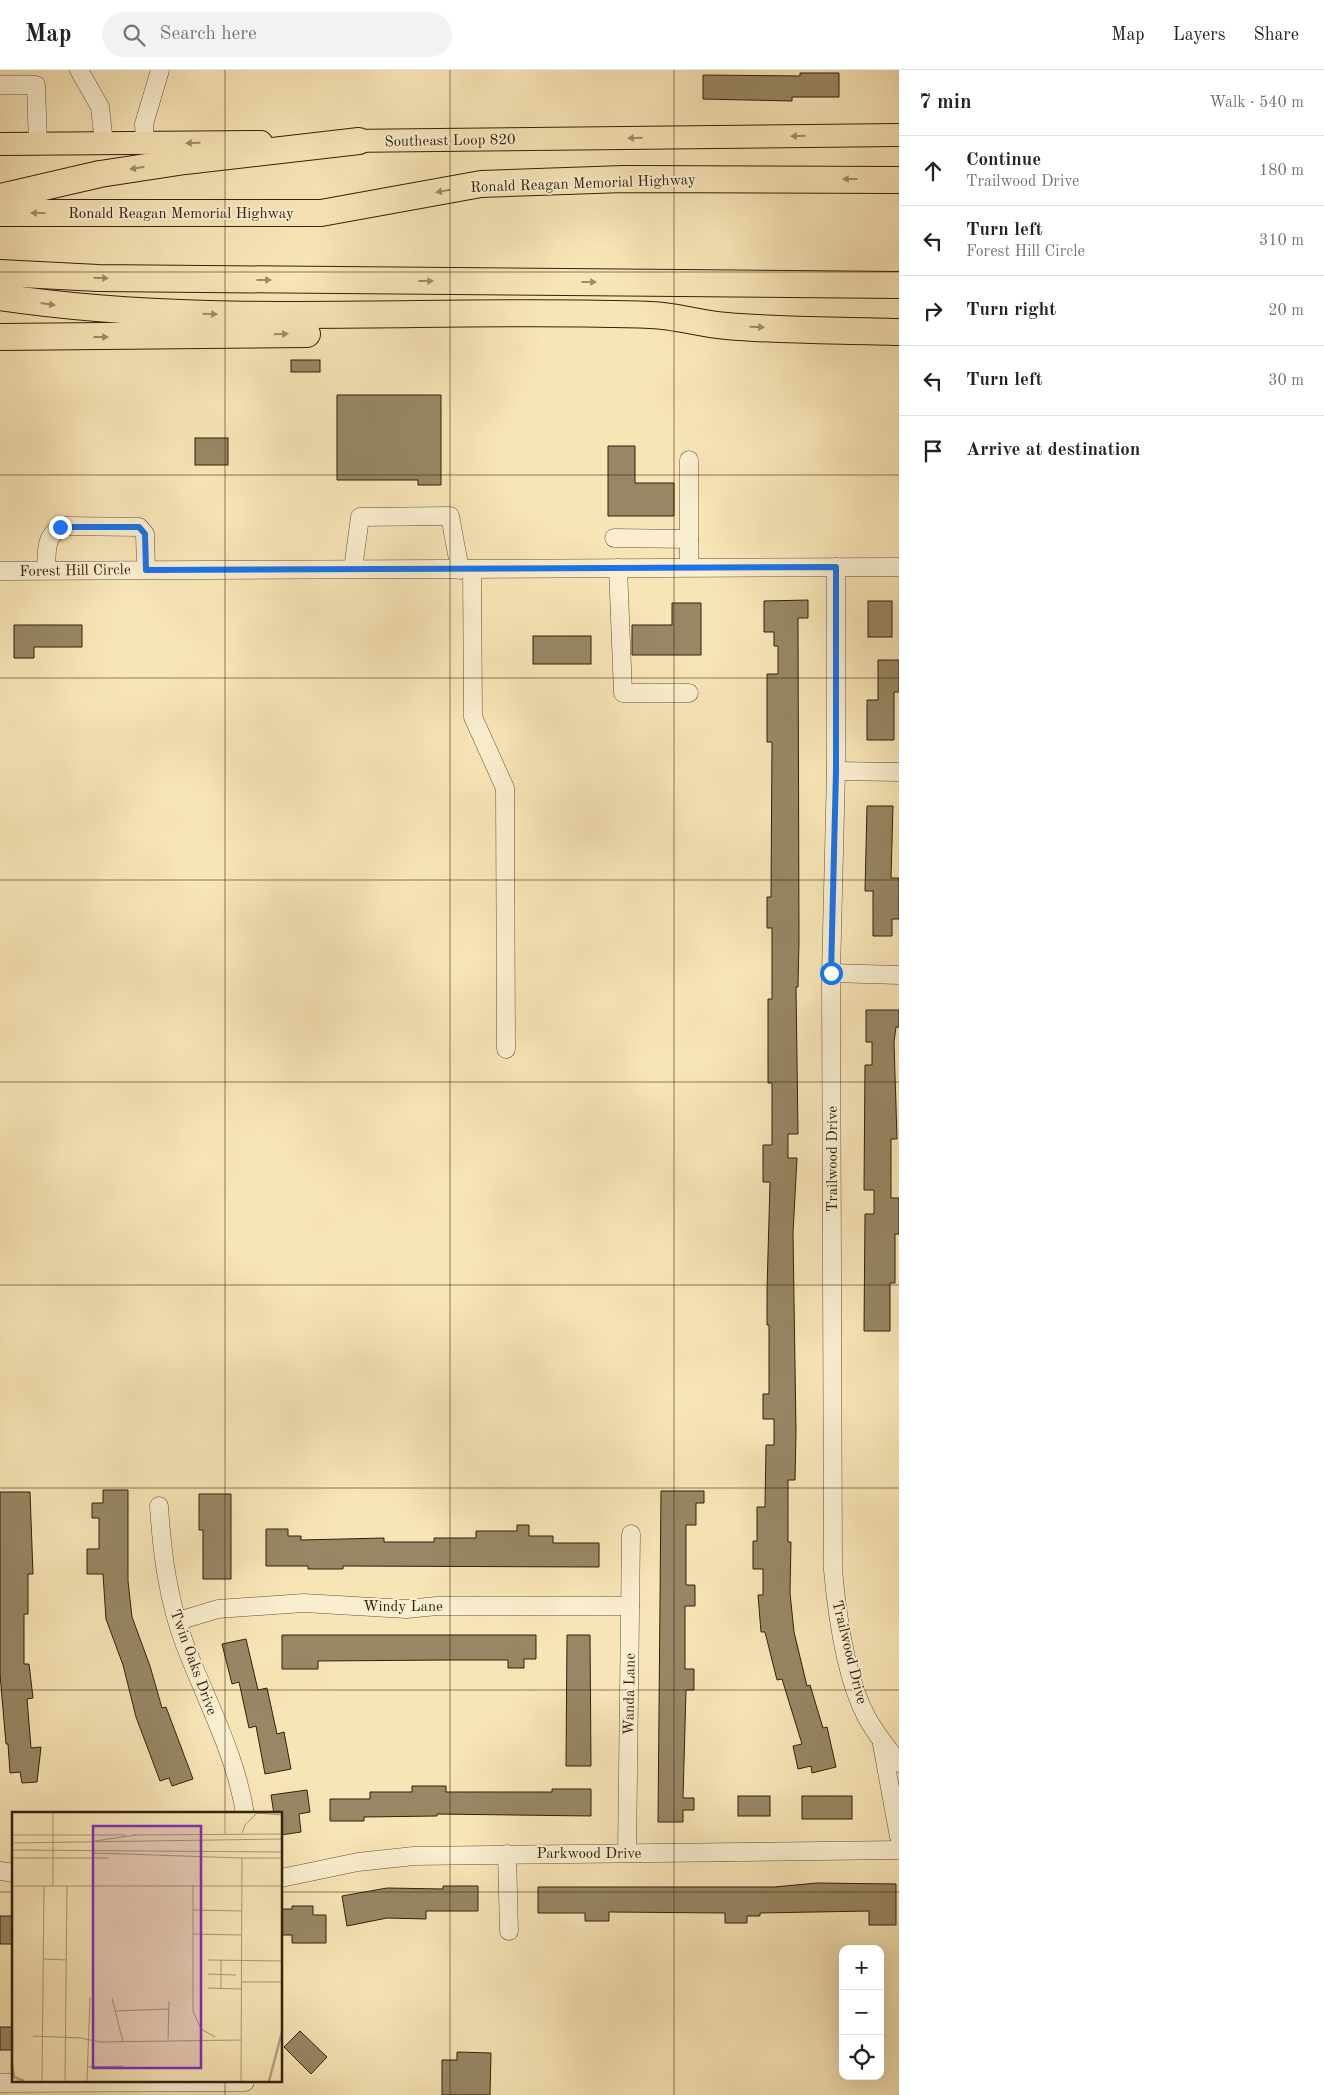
<!DOCTYPE html>
<html lang="en">
<head>
<meta charset="utf-8">
<style>
  body { margin:0; font-family:"Old Standard TT",serif; background:#f2f2f2; color:#222 }
  .controls { position:absolute; right:15px; bottom:15px; display:grid; overflow:hidden; border-radius:10px; box-shadow:0 5px 20px #0002 }
  .controls button { width:45px; height:45px; display:grid; place-items:center; padding:0; border:0; border-bottom:1px solid #e0e0e0; background:#fff; color:#222; font:25px sans-serif }
  .stop { position:absolute; width:15px; height:15px; margin:-11px; border:4px solid #1a73e8; border-radius:50%; background:#fff }
  .stop.end { background:#1a73e8; border-color:#fff; box-shadow:0 1px 5px #0008 }
  .list { margin:0; padding:0; list-style:none }
  h2 { display:flex; justify-content:space-between; align-items:center; height:65px; margin:0; padding:0 20px; font-size:21px }
  h2 small { font-size:16px; font-weight:400; color:#767676 }
  .list li { display:grid; grid-template-columns:32px 1fr auto; gap:15px; align-items:center; box-sizing:border-box; height:70px; padding:0 20px; border-top:1px solid #e0e0e0 }
  .list b { display:block; font-size:19px; white-space:nowrap }
  .list p { margin:0; font-size:16px; white-space:nowrap; color:#767676 }
  .list em { font-size:16px; font-style:normal; color:#767676 }
  .icon { flex:none; width:28px; height:28px; fill:none; stroke:currentColor; stroke-width:2; stroke-linecap:round; stroke-linejoin:round }
  .map { position:relative; flex:none; width:899px; height:2025px; overflow:hidden }
  header { display:flex; align-items:center; gap:30px; box-sizing:border-box; height:70px; padding:0 25px; background:#fff; border-bottom:1px solid #e0e0e0 }
  header strong { font-size:24px }
  nav { display:flex; gap:28px; margin-inline-start:auto; font-size:18px }
  .search { width:350px; height:45px; background:#f2f2f2; display:flex; align-items:center; gap:12px; box-sizing:border-box; padding:0 18px; border-radius:28px; color:#767676; font-size:19px }
  main { display:flex }
  aside { flex:1; background:#fff }
  .map>svg:first-child { display:block }
</style>
</head>
<body>
<header>
<strong>Map</strong>
<div class="search"><svg class="icon" aria-label="search" viewBox="0 0 24 24"><circle cx="10" cy="10" r="6"/><path d="M15 15l6 6"/></svg>Search here</div>
<nav><a>Map</a><a>Layers</a><a>Share</a></nav>
</header>
<main>
<div class="map">
<svg width="899" height="2025" viewBox="0 0 899 2025">
  <rect width="100%" height="100%" fill="#f8e5b6"/>
  <filter id="stains"><feTurbulence type="fractalNoise" baseFrequency=".004" numOctaves="4"/><feColorMatrix values="0 0 0 0 .2 0 0 0 0 .09 0 0 0 0 .02 0 0 0 .5 -.17"/></filter>
  <radialGradient id="worn" r=".72"><stop offset=".6" stop-color="#630" stop-opacity="0"/><stop offset="1" stop-color="#630" stop-opacity=".3"/></radialGradient>
  <g fill="#988765" stroke="#31210d">
    <path d="M800,3H839V27H792V31L703,29V5L800,6Z"/>
    <rect x="291" y="290" width="29" height="12"/>
    <path d="M337,325H441V415H418V410H337Z"/>
    <rect x="195" y="368" width="33" height="27"/>
    <path d="M608,376H635V413H674V446H608Z"/>
    <path d="M808,530V548H798L799,871L798,917H796L798,1064H788V1088H797L793,1163L796,1361L795,1410H788V1472H791L790,1523L794,1562L807,1616L810,1615L823,1658L827,1657L836,1697L812,1703L811,1696L798,1699L793,1676L802,1674L782,1609L777,1610L765,1562H761L758,1525H763V1499H753V1471H757V1437H765L766,1375H774V1349H763V1324H769V1255H767V1220L770,1112H763V1075H772V1013H768V929H772V858H767V827H771L772,672H767V604H778V576H774V562H764V531Z"/>
    <rect x="868" y="531" width="24" height="36"/>
    <path d="M672,533H701V585H632V555H672Z"/>
    <path d="M14,555H82V577H34V588H14Z"/>
    <rect x="533" y="566" width="58" height="28"/>
    <path d="M878,590H899V622H894V670H867V630H878Z"/>
    <path d="M867,736H893L891,808H899V849H892V866H873V821H865Z"/>
    <path d="M866,940H899V957H896L894,972L897,1069H891V1128H899V1164H895V1213H890V1261H864L865,1144H874V1120H864L865,995H872V972H866Z"/>
    <path d="M103,1420H128V1511L132,1547L150,1596L162,1638L166,1637L193,1709L172,1716L169,1708L160,1711L136,1647L123,1595L106,1549L103,1504H87V1479H99V1448H92V1433H103Z"/>
    <path d="M661,1421H704V1433H696V1455H686V1515H695V1536H685V1599H694V1620H686L683,1728H694V1740H683V1752H658Z"/>
    <path d="M0,1422H30L33,1504H28V1544H24V1594H29L33,1628L27,1629L31,1678L41,1677L37,1712L22,1713L20,1702L10,1703L8,1674H6L0,1604Z"/>
    <path d="M199,1424H231V1509H203V1460H199Z"/>
    <path d="M517,1455H529V1466H553V1473H599V1497L343,1496V1499H308V1496H266V1459H288V1466H301V1470L384,1468V1472H434V1468H476V1461H517Z"/>
    <path d="M282,1565H536V1589H524V1598H508V1590H448L318,1591V1599H282Z"/>
    <path d="M567,1565H590L591,1696H566Z"/>
    <path d="M246,1569L258,1620L267,1618L277,1664L284,1662L291,1699L265,1704L256,1656L249,1658L239,1612L232,1614L222,1574Z"/>
    <path d="M412,1716H446V1722H552V1719H591V1746L437,1744V1746L364,1747V1751H330V1729H370V1722H412Z"/>
    <path d="M307,1720L310,1742L299,1744L301,1762L281,1765V1744H274L271,1725Z"/>
    <rect x="738" y="1726" width="32" height="20"/>
    <rect x="802" y="1726" width="50" height="23"/>
    <path d="M817,1813L896,1814V1855H869V1841L760,1843V1846H747V1853H725V1843L609,1842V1851H585V1843H538V1817H774Z"/>
    <path d="M443,1816H478V1841H426V1849L387,1848L347,1856L342,1826L387,1818L443,1819Z"/>
    <path d="M292,1836H313V1845H326V1873H292V1865H281V1839H292Z"/>
    <rect x="0" y="1846" width="14" height="28"/>
    <rect x="0" y="1957" width="14" height="23"/>
    <path d="M300,1961L327,1987L311,2004L284,1977Z"/>
    <path d="M457,1982L491,1983L490,2025H442V1990H457Z"/>
  </g>
  <g fill="none" stroke-linecap="round" stroke-linejoin="round">
    <defs>
      <g id="minor">
        <path d="M79,0L100,37L104,73"/>
        <path d="M0,15H36L38,74"/>
        <path d="M145,73L144,54L160,0"/>
        <path d="M689,390V497"/>
        <path d="M614,468L689,469"/>
        <path d="M836,497V701L831,903L833,1500C837,1544 845,1606 866,1646C875,1663 887,1678 899,1693"/>
        <path d="M618,498L623,623H689"/>
        <path d="M353,499L360,447L450,446L460,500"/>
        <path d="M46,500C47,482 44,462 66,456L139,457L145,464L146,499"/>
        <path d="M472,500L473,647L505,718L506,979"/>
        <path d="M0,501L899,497"/>
        <path d="M836,701L899,702"/>
        <path d="M831,903L899,905"/>
        <path d="M159,1436C162,1483 168,1530 185,1575C206,1630 236,1685 245,1744"/>
        <path d="M178,1551L218,1539L304,1533L406,1539L437,1536H630"/>
        <path d="M882,1674L899,1767"/>
        <path d="M627,1783L631,1464"/>
        <path d="M507,1784L509,1861"/>
        <path d="M0,1801L14,1803"/>
        <path d="M281,1808L358,1792L414,1786L899,1780"/>
        <path d="M0,2013L245,2012"/>
      </g>
      <g id="major">
        <path d="M343,71L899,65"/>
        <path d="M0,74L261,72"/>
      </g>
      <g id="highway">
        <path d="M0,127L100,104L185,91L359,71"/>
        <path d="M0,143H321L481,114L624,109L899,110"/>
        <path d="M0,203L98,208L899,215"/>
        <path d="M0,227C216,259 434,237 651,245C676,246 702,254 727,256C784,261 842,260 899,262"/>
        <path d="M0,267L307,264"/>
      </g>
    </defs>
    <use href="#minor" stroke="#635237" stroke-width="19"/>
    <use href="#major" stroke="#31210d" stroke-width="24"/>
    <use href="#highway" stroke="#31210d" stroke-width="28"/>
    <use href="#minor" stroke="#faeed0" stroke-width="18"/>
    <use href="#major" stroke="#f8e5b6" stroke-width="22"/>
    <use href="#highway" stroke="#f8e5b6" stroke-width="26"/>
  </g>
  <defs><path id="oneway-solid" d="M-6-.8H1V-3.2L6.5 0L1 3.2V.8H-6Z" transform="scale(1.25)"/></defs>
  <g fill="#9e8d6a">
    <use href="#oneway-solid" transform="translate(798 66) rotate(179)"/>
    <use href="#oneway-solid" transform="translate(635 68) rotate(179)"/>
    <use href="#oneway-solid" transform="translate(193 73) rotate(179)"/>
    <use href="#oneway-solid" transform="translate(137 98) rotate(171)"/>
    <use href="#oneway-solid" transform="translate(850 109) rotate(-180)"/>
    <use href="#oneway-solid" transform="translate(443 121) rotate(170)"/>
    <use href="#oneway-solid" transform="translate(38 143) rotate(180)"/>
    <use href="#oneway-solid" transform="translate(101 208) rotate(1)"/>
    <use href="#oneway-solid" transform="translate(264 210)"/>
    <use href="#oneway-solid" transform="translate(426 211)"/>
    <use href="#oneway-solid" transform="translate(589 212)"/>
    <use href="#oneway-solid" transform="translate(48 234) rotate(8)"/>
    <use href="#oneway-solid" transform="translate(210 244) rotate(2)"/>
    <use href="#oneway-solid" transform="translate(757 257) rotate(2)"/>
    <use href="#oneway-solid" transform="translate(281 264) rotate(-1)"/>
    <use href="#oneway-solid" transform="translate(101 267)"/>
  </g>
  <g fill="none" stroke-linecap="round" stroke-linejoin="round">
    <path stroke="#1a73e8" stroke-width="6" d="M60,457H139L145,464L146,500L836,497V701L831,903"/>
  </g>
  <path fill="none" stroke="#31210d" stroke-width="1" stroke-opacity="0.55" d="M225,0V1744M450,0V2025M674,0V2025M0,202H899M0,405H899M0,608H899M0,810H899M0,1012H899M0,1215H899M0,1418H899M0,1620H899M0,1822H14M281,1822H899M225,2011V2025"/>
  <g text-anchor="middle" stroke-width="4" stroke-linejoin="round" paint-order="stroke">
    <g font-size="15" fill="#31210d" stroke="#faeed0">
      <text transform="translate(450 70) rotate(-1)" y="5">Southeast Loop 820</text>
      <text transform="translate(583 113) rotate(-2)" y="5">Ronald Reagan Memorial Highway</text>
      <text x="181" y="148">Ronald Reagan Memorial Highway</text>
      <text transform="translate(75 500) rotate(-1)" y="5">Forest Hill Circle</text>
      <text transform="translate(832 1089) rotate(-90)" y="5">Trailwood Drive</text>
      <text x="403" y="1541">Windy Lane</text>
      <text transform="translate(850 1582) rotate(76)" y="5">Trailwood Drive</text>
      <text transform="translate(194 1592) rotate(70)" y="5">Twin Oaks Drive</text>
      <text transform="translate(629 1624) rotate(-89)" y="5">Wanda Lane</text>
      <text x="589" y="1788">Parkwood Drive</text>
    </g>
  </g>
  <g transform="translate(12 1742)">
    <rect width="270" height="270" fill="#f8e5b6"/>
    <path fill="none" stroke="#b4a27d" stroke-width="2.5" d="M0,252L2,265L12,269M257,269L270,220"/>
    <path fill="none" stroke="#a89772" stroke-width="1" d="M244,1L270,3M230,21L233,13L245,1M213,22V1M0,23H114M121,23L270,22M83,29L124,23M0,31L270,27M0,38L270,40M82,41L230,46M0,46H97M230,46H270M181,73V199L189,217L203,225M0,74H270M41,74V1M181,98L230,99M181,122L229,123M32,147L55,148M196,148L270,149M196,162L224,163M230,170H270M196,176L230,177M209,176V148M100,186L111,230M103,199L157,197M21,224L69,226L88,230L230,228M156,227L157,189M76,255L111,254M30,269L32,74M53,269L55,74M75,269L78,185M229,269L230,46"/>
    <path fill="#7b2cbf" fill-opacity="0.15" stroke="#7b2cbf" stroke-width="2.5" d="M81,14H189V256H81Z"/>
    <rect width="270" height="270" fill="none" stroke="#31210d" stroke-width="2.5"/>
  </g>
  <rect width="100%" height="100%" filter="url(#stains)"/>
  <rect width="100%" height="100%" fill="url(#worn)"/>
</svg>
<div class="controls">
<button>+</button>
<button>−</button>
<button><svg class="icon" aria-label="locate" viewBox="0 0 24 24"><circle cx="12" cy="12" r="6"/><path d="M12 2v4M12 18v4M2 12h4M18 12h4"/></svg></button>
</div>
<div class="stop" style="left:831px;top:903px"></div>
<div class="stop end" style="left:60px;top:457px"></div>
</div>
<aside>
<h2>7 min<small>Walk · 540 m</small></h2>
<ul class="list">
<li><svg class="icon" aria-label="ahead" viewBox="0 0 24 24"><path d="M12 20V5M6 11l6-6 6 6"/></svg><div><b>Continue</b><p>Trailwood Drive</p></div><em>180 m</em></li>
<li><svg class="icon" aria-label="left" viewBox="0 0 24 24"><path d="M17 20v-9H6M10 6l-5 5 5 5"/></svg><div><b>Turn left</b><p>Forest Hill Circle</p></div><em>310 m</em></li>
<li><svg class="icon" aria-label="right" viewBox="0 0 24 24"><path d="M7 20v-9h11M14 6l5 5-5 5"/></svg><div><b>Turn right</b></div><em>20 m</em></li>
<li><svg class="icon" aria-label="left" viewBox="0 0 24 24"><path d="M17 20v-9H6M10 6l-5 5 5 5"/></svg><div><b>Turn left</b></div><em>30 m</em></li>
<li><svg class="icon" aria-label="arrive" viewBox="0 0 24 24"><path d="M6 21V4h12l-3 4 3 4H6"/></svg><div><b>Arrive at destination</b></div></li>
</ul>
</aside>
</main>
</body>
</html>
